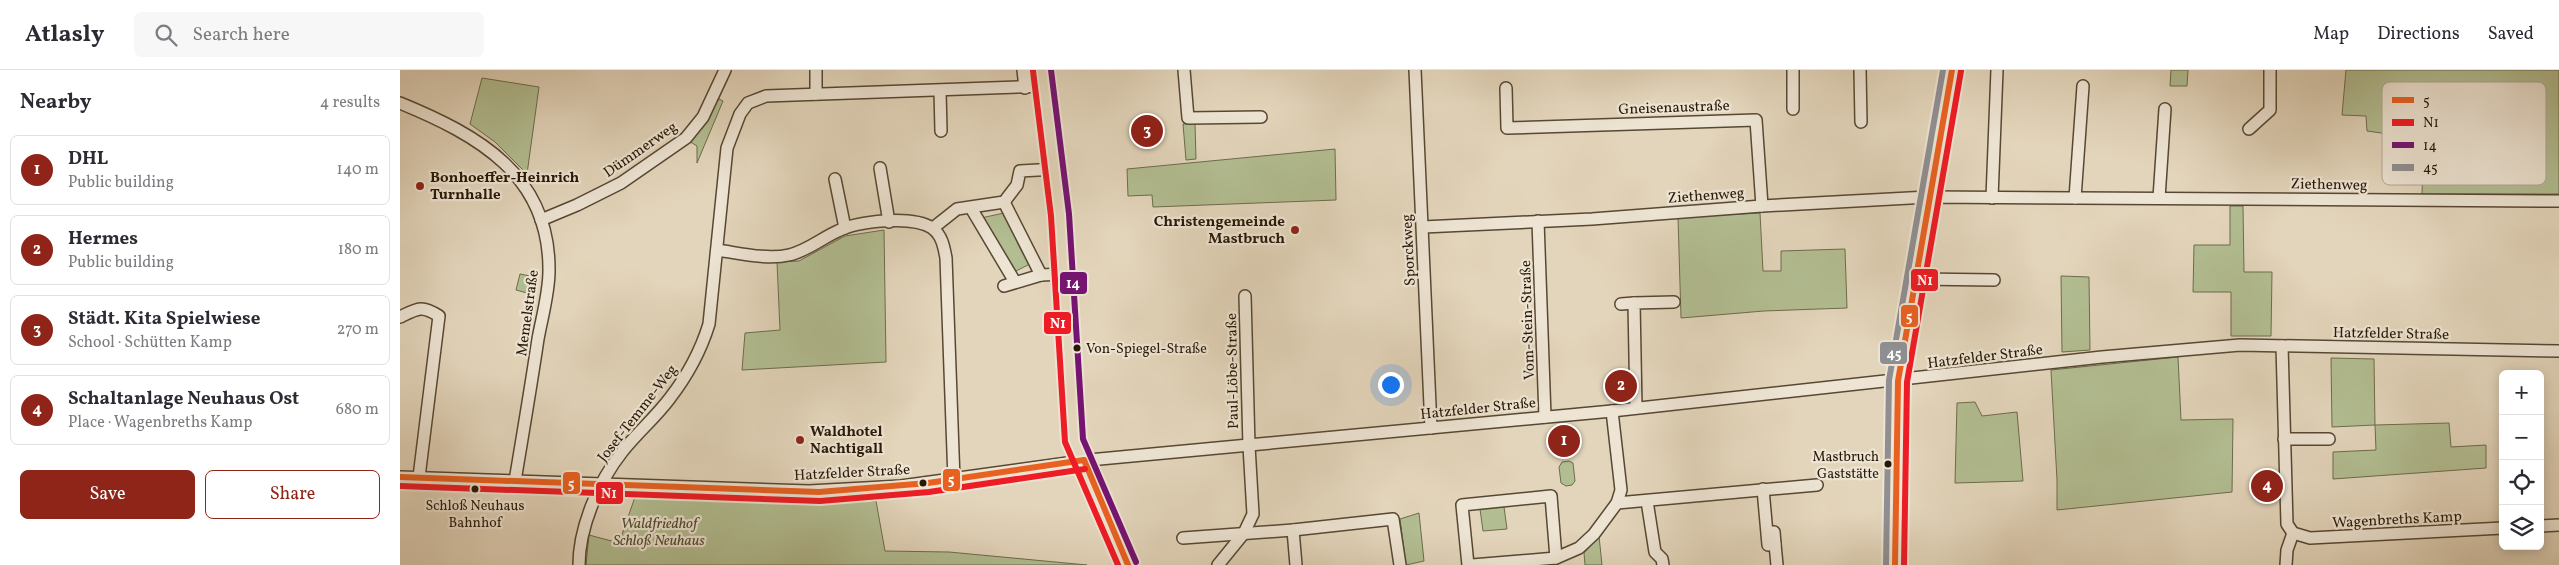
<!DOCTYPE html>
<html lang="en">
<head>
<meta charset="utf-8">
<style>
  body { margin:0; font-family:Vollkorn,serif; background:#f7f7f7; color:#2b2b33 }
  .controls { position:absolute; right:15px; bottom:15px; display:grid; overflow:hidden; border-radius:8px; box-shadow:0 2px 12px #0003 }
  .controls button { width:45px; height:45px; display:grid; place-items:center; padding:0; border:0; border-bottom:1px solid #e1e1e2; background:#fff; color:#2b2b33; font:25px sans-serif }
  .you { position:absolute; left:990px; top:314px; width:18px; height:18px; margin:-12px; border:4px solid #fff; border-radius:50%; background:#1a73e8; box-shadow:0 0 0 8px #1a73e833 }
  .badge { display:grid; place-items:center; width:32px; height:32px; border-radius:50%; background:#8f2418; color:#fff; font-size:16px; font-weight:700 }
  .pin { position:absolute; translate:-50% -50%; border:2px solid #fff; box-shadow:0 1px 5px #0006 }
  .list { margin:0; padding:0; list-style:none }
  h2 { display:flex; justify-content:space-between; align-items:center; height:65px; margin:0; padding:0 20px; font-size:21px }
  h2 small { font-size:16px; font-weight:400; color:#7c7c81 }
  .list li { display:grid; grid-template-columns:32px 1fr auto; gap:15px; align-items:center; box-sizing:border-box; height:70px; margin:0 10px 10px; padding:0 10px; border:1px solid #e1e1e2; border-radius:8px }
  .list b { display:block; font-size:19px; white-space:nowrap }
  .list p { margin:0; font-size:16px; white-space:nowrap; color:#7c7c81 }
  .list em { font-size:16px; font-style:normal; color:#7c7c81 }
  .actions { display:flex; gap:10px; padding:15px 20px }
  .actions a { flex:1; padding:11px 0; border:1px solid #8f2418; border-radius:8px; text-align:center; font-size:18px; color:#8f2418 }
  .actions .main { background:#8f2418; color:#fff }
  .icon { flex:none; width:28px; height:28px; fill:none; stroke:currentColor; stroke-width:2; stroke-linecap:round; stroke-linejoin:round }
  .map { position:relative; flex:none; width:2159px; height:495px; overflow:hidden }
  header { display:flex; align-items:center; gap:30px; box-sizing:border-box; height:70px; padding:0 25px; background:#fff; border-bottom:1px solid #e1e1e2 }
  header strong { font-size:24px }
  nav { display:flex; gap:28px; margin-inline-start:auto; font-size:18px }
  .search { width:350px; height:45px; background:#f7f7f7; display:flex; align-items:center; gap:12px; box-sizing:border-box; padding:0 18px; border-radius:8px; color:#7c7c81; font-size:19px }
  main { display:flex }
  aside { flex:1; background:#fff }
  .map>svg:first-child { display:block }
</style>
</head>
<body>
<header>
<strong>Atlasly</strong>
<div class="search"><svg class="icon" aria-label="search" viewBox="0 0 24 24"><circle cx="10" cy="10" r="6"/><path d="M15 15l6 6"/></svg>Search here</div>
<nav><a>Map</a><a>Directions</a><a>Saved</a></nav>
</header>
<main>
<aside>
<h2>Nearby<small>4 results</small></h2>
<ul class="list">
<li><span class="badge">1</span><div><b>DHL</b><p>Public building</p></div><em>140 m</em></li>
<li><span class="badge">2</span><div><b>Hermes</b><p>Public building</p></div><em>180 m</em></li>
<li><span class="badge">3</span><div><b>Städt. Kita Spielwiese</b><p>School · Schütten Kamp</p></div><em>270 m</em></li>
<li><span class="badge">4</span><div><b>Schaltanlage Neuhaus Ost</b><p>Place · Wagenbreths Kamp</p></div><em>680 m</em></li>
</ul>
<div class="actions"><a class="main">Save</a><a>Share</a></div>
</aside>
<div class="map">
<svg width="2159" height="495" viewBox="0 0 2159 495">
  <rect width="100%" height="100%" fill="#e3d5bb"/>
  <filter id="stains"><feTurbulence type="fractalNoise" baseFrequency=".004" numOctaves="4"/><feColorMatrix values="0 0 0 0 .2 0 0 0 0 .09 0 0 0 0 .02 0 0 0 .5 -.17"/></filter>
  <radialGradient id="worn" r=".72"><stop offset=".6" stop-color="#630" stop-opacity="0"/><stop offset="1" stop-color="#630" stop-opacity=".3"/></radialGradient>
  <g fill="#b2be92" stroke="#6d6c4c">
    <path d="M1771,0H1788L1787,16H1770Z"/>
    <path d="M1946,0H2159V124H2022L2024,69L1967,61L1966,46L1942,45Z"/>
    <path d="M82,8L139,17L127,104L95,72L70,54Z"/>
    <path d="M319,29L323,31L297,93V76L289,71Z"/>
    <path d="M795,53L796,89L786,90L783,54Z"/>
    <path d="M935,79L936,130L753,137L752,125L728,126L727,99Z"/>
    <path d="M1830,136H1843L1844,202H1872L1871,266H1831V222H1793L1794,175H1830Z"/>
    <path d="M604,143L630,194L612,203L581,148Z"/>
    <path d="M1360,143L1363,201H1381V181L1445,179L1447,238L1364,241L1281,248L1278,147Z"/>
    <path d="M484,160L486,292L342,300L345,263L380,260L377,192L399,191L445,166Z"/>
    <path d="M120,204L135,207L131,224L116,220Z"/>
    <path d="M1661,206L1689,207L1690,280L1662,282Z"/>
    <path d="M1778,287L1781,350L1833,349L1832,422L1657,440V410L1651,300Z"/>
    <path d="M1931,288L1974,289L1975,355L2049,353L2051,377L2086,375V398L1933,409V382L1976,380L1975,355L1932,357Z"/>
    <path d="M1575,332L1582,346L1617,342L1623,411L1555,413L1557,333Z"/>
    <path d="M1169,391L1173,393L1175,411L1172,415L1166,416L1161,413L1159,397L1162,392Z"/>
    <path d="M235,427L418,433L476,431L485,481L549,482L687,495H186L189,465L219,473Z"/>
    <path d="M1104,437L1107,459L1083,461L1080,439Z"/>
    <path d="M1019,443L1024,491L1006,495L1000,449Z"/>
    <path d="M1199,466L1202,495H1185L1184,483Z"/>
  </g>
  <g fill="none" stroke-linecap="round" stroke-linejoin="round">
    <defs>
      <g id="minor">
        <path d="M623,0L625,18"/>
        <path d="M784,0L788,48L861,47"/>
        <path d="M1015,0L1031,358"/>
        <path d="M1393,0V39"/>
        <path d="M1460,0L1461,52"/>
        <path d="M1106,18L1107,58L1356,50L1362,136"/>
        <path d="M540,21L541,61"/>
        <path d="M416,24V0"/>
        <path d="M0,33C78,65 150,105 149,201C149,223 142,247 138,269C131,316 123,363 115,411"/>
        <path d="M1849,59L1870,40V0"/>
        <path d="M480,98L489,152"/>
        <path d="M435,109L445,158"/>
        <path d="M1592,128L1597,0"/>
        <path d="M1675,128L1683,16"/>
        <path d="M1759,128L1765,39"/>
        <path d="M604,132L641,205"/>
        <path d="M571,138L615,212"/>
        <path d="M141,150L177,135L221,113L286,68L303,47L325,0"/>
        <path d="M1138,151L1145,347"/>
        <path d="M1023,157L1192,149L1362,136L1528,127L2159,131"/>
        <path d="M533,158L557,139L604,132L617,115L620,101L656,99"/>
        <path d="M317,180C339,183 367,190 389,185C407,181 422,168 438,161C458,151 512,145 532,158C542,165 544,177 546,188L554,410"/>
        <path d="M1517,209L1594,210"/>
        <path d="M604,216L641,205L663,204"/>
        <path d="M1221,234L1234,233"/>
        <path d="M0,247C18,238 22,235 39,246L19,407"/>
        <path d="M1882,276L1887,454L1893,463L1910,468L2103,458"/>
        <path d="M1236,338L1234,233L1274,232"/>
        <path d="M1884,369H1929"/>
        <path d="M0,407L409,421L501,416L689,390L1212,341L1702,287L1840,275L2159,281"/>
        <path d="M1363,419L1368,475L1375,474L1374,462H1367"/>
        <path d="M1247,431L1255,482L1262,489L1263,495"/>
        <path d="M1217,433L1417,415"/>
        <path d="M2140,456L2159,455"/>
        <path d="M893,460L896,495"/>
        <path d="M783,468L893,460L993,449L1000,495"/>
        <path d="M1375,474L1377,495"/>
        <path d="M179,495C179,457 199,411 222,382C237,363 256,347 270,328C287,306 301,280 309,254L327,78L340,44L348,33L366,26L645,16"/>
        <path d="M818,495L844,463L853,444L849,376L845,226"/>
        <path d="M1068,495L1062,435L1151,426L1156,488"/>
        <path d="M1072,495L1156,488L1179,478L1194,464L1217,433L1221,420L1212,341"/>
        <path d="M1495,495L1498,311L1552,0"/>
        <path d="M1886,495L1887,480L1893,463"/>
      </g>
      <path id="major" d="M642,0L660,145L674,371L728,495"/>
    </defs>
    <use href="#minor" stroke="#574833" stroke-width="14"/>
    <use href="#major" stroke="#281906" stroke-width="18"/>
    <use href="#minor" stroke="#ede4d3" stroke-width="11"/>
    <use href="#major" stroke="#e3d5bb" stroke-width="15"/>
    <defs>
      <g id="bus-1">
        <path d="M684,390L728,495"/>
        <path d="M0,407L419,422L528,413L684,390"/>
        <path d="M1495,495L1498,311L1552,0"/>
      </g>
      <g id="bus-2">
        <path d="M633,1L651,146L665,372L718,495"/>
        <path d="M0,416L420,431L529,422L685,399"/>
        <path d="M1504,495L1507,312L1561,1"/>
      </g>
      <path id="bus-3" d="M651,0L669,144L683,369L736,492"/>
      <path id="bus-4" d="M1486,495L1489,310L1543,0"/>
    </defs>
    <use href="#bus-1" stroke="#ede4d3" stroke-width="10"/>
    <use href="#bus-2" stroke="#ede4d3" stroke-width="10"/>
    <use href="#bus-3" stroke="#ede4d3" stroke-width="10"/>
    <use href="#bus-4" stroke="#ede4d3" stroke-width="10"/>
    <use href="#bus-1" stroke="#e86121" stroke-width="6"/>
    <use href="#bus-2" stroke="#ee1c25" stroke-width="6"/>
    <use href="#bus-3" stroke="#751372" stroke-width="6"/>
    <use href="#bus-4" stroke="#8f8f92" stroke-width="6"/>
  </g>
  <g fill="#8f2418" stroke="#ede4d3" stroke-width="2">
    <circle cx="20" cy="116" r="5"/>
    <circle cx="895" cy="160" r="5"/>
    <circle cx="400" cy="370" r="5"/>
  </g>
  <g fill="#281906" stroke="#ede4d3" stroke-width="2">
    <circle cx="677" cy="278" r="4.5"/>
    <circle cx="1488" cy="394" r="4.5"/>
    <circle cx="523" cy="413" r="4.5"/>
    <circle cx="75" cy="419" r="4.5"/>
  </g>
  <g text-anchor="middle" stroke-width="4.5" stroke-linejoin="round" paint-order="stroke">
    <g font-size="14" fill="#281906" stroke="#ede4d3" text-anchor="start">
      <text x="686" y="283">Von-Spiegel-Straße</text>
      <text x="1479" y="391" text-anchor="end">Mastbruch<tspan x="1479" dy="17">Gaststätte</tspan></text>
      <text x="75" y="440" text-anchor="middle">Schloß Neuhaus<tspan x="75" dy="17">Bahnhof</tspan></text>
    </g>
    <g font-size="15" fill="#281906" stroke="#ede4d3">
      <text transform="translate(1274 37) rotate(-2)" y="5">Gneisenaustraße</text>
      <text transform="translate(240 79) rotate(-35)" y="5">Dümmerweg</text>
      <text transform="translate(1929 114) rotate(1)" y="5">Ziethenweg</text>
      <text transform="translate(1306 125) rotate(-4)" y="5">Ziethenweg</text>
      <text transform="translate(1008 180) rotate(-93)" y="5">Sporckweg</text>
      <text transform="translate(127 243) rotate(-82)" y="5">Memelstraße</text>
      <text transform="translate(1127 250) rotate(-92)" y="5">Vom-Stein-Straße</text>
      <text transform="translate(1991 263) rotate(1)" y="5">Hatzfelder Straße</text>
      <text transform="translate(1585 286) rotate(-7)" y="5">Hatzfelder Straße</text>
      <text transform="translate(832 301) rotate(-91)" y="5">Paul-Löbe-Straße</text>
      <text transform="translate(1078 338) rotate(-6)" y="5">Hatzfelder Straße</text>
      <text transform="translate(237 343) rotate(-52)" y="5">Josef-Temme-Weg</text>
      <text transform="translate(452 402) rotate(-3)" y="5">Hatzfelder Straße</text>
      <text transform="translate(1997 449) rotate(-3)" y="5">Wagenbreths Kamp</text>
    </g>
    <g font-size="15" font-weight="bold" fill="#281906" stroke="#ede4d3" text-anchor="start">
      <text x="30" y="112">Bonhoeffer-Heinrich<tspan x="30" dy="17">Turnhalle</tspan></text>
      <text x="885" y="156" text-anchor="end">Christengemeinde<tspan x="885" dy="17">Mastbruch</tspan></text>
      <text x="410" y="366">Waldhotel<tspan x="410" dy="17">Nachtigall</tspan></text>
    </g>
    <g font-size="15" font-style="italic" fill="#514b30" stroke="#ede4d3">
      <text x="259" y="458">Waldfriedhof<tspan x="259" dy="17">Schloß Neuhaus</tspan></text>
    </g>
  </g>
  <rect x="1982" y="12" width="164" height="103" rx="8" fill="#ede4d3" stroke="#b2a796" stroke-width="1"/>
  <rect x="1992" y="27" width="22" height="6" fill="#e86121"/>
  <rect x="1992" y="49" width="22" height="7" fill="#ee1c25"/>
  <rect x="1992" y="72" width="22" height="6" fill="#751372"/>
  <rect x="1992" y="94" width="22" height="7" fill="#8f8f92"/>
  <g font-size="14" fill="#281906">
    <text x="2023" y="35">5</text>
    <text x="2023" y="57">N1</text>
    <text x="2023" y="80">14</text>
    <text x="2023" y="102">45</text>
  </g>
  <g stroke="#ede4d3" stroke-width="2">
    <rect x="1510" y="198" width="29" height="24" rx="5" fill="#ee1c25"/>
    <rect x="659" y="201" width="29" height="24" rx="5" fill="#751372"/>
    <rect x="1500" y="234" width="19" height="24" rx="5" fill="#e86121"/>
    <rect x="643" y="241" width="29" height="24" rx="5" fill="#ee1c25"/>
    <rect x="1479" y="271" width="29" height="24" rx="5" fill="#8f8f92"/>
    <rect x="542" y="398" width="19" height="24" rx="5" fill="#e86121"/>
    <rect x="162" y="401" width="19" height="24" rx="5" fill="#e86121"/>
    <rect x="195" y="411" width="29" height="24" rx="5" fill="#ee1c25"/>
  </g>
  <g font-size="14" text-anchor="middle" font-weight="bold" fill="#fff">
    <text x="1525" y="215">N1</text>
    <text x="673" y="218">14</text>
    <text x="1509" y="251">5</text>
    <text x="658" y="258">N1</text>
    <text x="1494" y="288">45</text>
    <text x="551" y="414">5</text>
    <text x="171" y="418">5</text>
    <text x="209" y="428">N1</text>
  </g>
  <rect width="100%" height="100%" filter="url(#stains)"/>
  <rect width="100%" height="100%" fill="url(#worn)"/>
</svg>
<div class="controls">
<button>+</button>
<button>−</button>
<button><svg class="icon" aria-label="locate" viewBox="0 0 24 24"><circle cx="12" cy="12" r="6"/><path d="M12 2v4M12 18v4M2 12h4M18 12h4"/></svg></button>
<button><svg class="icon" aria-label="layers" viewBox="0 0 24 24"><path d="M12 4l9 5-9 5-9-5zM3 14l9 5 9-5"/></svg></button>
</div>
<div class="you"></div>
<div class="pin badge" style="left:1164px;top:371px">1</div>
<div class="pin badge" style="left:1221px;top:316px">2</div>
<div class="pin badge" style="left:747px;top:61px">3</div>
<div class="pin badge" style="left:1867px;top:416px">4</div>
</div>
</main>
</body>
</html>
